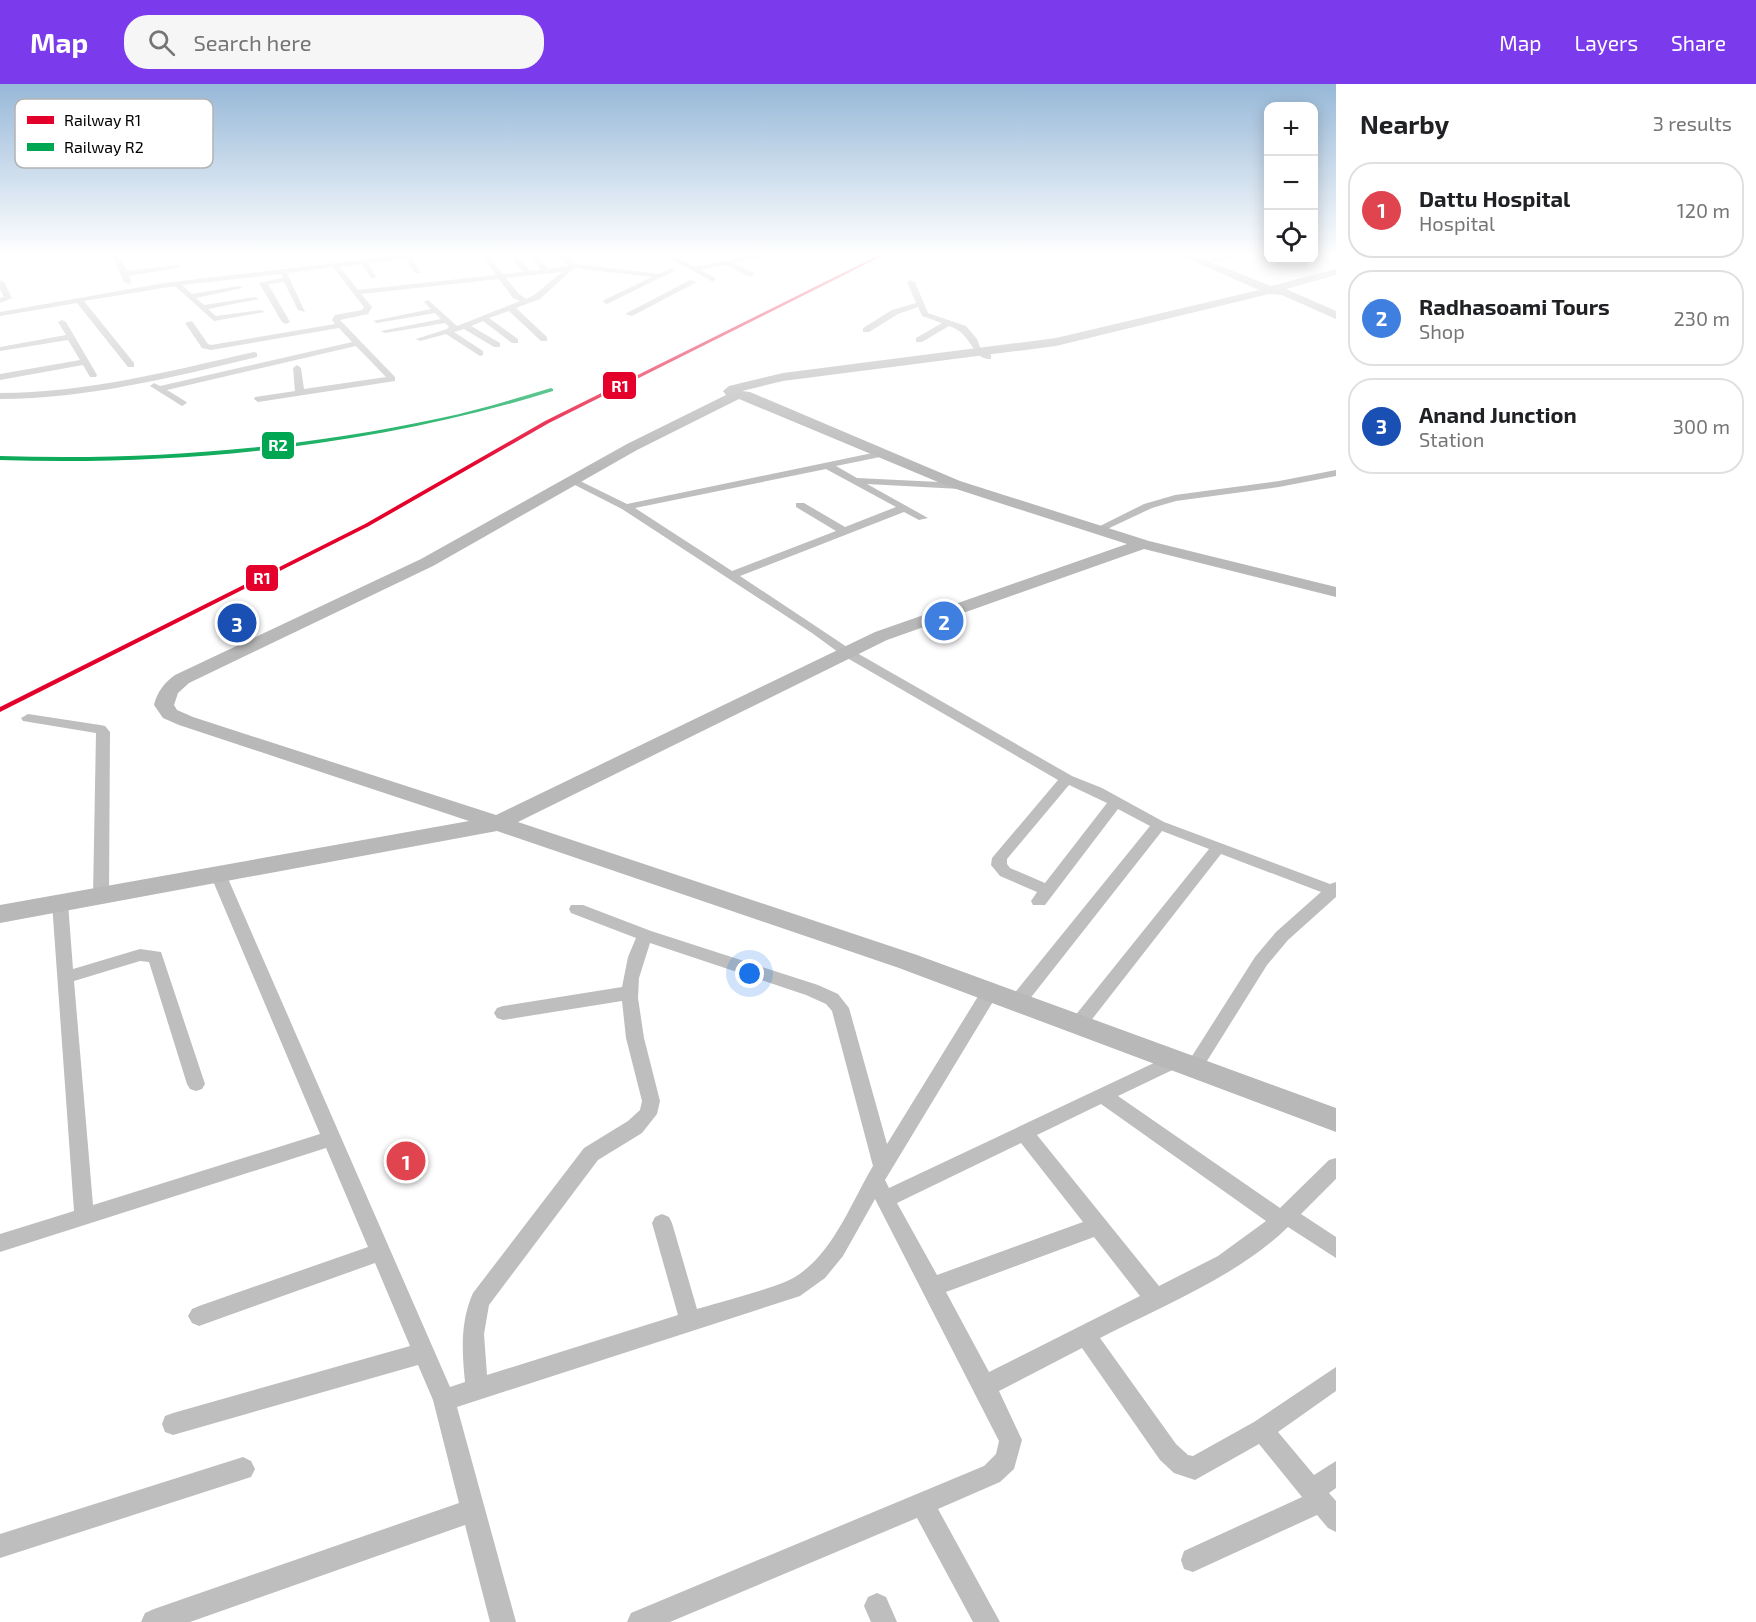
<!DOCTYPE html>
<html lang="en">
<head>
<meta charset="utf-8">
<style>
  body { margin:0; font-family:"Exo 2",sans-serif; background:#f6f6f6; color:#202124 }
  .controls { position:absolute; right:18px; top:18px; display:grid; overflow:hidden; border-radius:12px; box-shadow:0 3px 15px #0003 }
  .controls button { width:54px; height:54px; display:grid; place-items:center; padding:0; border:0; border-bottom:2px solid #e0e0e0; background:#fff; color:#202124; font:30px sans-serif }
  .you { position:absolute; left:750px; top:890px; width:21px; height:21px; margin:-15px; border:4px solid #fff; border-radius:50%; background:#1a73e8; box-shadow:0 0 0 9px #1a73e833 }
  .badge { display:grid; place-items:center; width:39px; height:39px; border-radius:50%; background:#7c3aed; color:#fff; font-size:20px; font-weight:700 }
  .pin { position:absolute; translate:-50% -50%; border:3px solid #fff; box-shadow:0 2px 6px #0006 }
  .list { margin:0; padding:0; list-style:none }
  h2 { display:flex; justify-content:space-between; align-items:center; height:78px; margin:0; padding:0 24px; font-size:26px }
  h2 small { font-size:20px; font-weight:400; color:#757577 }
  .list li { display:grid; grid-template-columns:39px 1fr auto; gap:18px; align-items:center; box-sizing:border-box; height:96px; margin:0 12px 12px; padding:0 12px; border:2px solid #e0e0e0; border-radius:24px }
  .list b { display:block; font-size:22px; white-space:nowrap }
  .list p { margin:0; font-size:20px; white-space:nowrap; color:#757577 }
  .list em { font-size:20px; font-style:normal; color:#757577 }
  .icon { flex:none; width:33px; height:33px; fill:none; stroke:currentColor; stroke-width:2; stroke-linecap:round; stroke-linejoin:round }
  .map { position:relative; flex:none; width:1336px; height:1538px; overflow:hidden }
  header { display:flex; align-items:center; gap:36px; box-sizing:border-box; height:84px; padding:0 30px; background:#7c3aed; color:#fff }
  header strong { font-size:28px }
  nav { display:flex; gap:33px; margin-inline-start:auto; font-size:21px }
  .search { width:420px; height:54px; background:#f6f6f6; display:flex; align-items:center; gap:15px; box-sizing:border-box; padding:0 21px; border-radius:24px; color:#757577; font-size:22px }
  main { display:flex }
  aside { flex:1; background:#fff }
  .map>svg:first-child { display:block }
</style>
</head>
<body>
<header>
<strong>Map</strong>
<div class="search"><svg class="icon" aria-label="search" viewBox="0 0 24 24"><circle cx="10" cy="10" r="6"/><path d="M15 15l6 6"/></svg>Search here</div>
<nav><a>Map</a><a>Layers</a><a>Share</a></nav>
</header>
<main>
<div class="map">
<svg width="1336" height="1538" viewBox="0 0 1336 1538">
  <rect width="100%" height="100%" fill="#fff"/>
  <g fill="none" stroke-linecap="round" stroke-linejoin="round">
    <g fill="#bebebe" fill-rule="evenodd">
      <path d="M112,171H118L127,187L178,181L182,183L129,192L132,198L128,200L124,198Z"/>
      <path d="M403,171H424L411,174L421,189H415L405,175L368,179L376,193L372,195L361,180L340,183L358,206L496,191L481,171H487L503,190L523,188L509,171H516L530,187L541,186L531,171H537L548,185L569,182L556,171H564L576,180L659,190L672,184L676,186L607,220L603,218L604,216L652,193L574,184L540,215L516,224L547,253V257H541L509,227L489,234L518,255V259H512L483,237L471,242L500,259V263H494L464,245L454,248L483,267V271L480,272L446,250L420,257L416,255L447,245L449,243L445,239L385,249L381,247L441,235L435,229L377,239L373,237L431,225L424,218L428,216L457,242L520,217L513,214L499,195L361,210L372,223L368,230L340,236L395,293V297L258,318L254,315L255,313L295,307L293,284L297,281L301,284L304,305L386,293L356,262L167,306L185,317L187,319L182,322L150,302L154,299L160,302L352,258L339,244L211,266L202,264L185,239L192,237L208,260L211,261L335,240L332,236L335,231L362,226L364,223L333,183L287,189L305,228L298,226L284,198L268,200L290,238L286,240L282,238L259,199L283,194L281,190L182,201L192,210L239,202L243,204L196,214L204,221L255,213L259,215L208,225L216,232L261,226L265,228L214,237L175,202L84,217L134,279V283H128L77,219L0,232V228L164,199ZM562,188L534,211L526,215L519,210L506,194Z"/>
      <path d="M664,171H673L694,183L755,171H768L733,179L754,189L751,193L725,181L700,186L716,194L713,198Z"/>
      <path d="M1233,171H1248L1203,180L1199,178Z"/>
      <path d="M0,196L4,198L12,214L0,219V214L4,213L0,205Z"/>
      <path d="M690,196L697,198L632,232L625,230Z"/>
      <path d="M911,196L915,198L928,229L966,242L977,255L980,263L991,271V275C971,276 973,249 949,242L922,258H916V254L942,239L922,232L918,223L898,230L869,248H863V244L892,226L916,219L907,198Z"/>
      <path d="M62,236L66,238L97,291L96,293H90L83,281L0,296V290L80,276L68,256L0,267V263L66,251L58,238Z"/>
      <path d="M254,268L257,269V273C173,293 87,315 0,315V309C86,309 170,287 254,268Z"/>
      <path d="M882,367L885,368V372L836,382L857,394L960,399L965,402L960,405L867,400L928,434L919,436L904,428L740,492L850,565L1072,692L1102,704L1164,738L1330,800L1336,798V813L1288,856L1267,881L1202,985L1196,987L1190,985L1187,980L1255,873L1276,848L1321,808L1221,770L1086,943L1080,945L1074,943L1071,938L1074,933L1209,765L1162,747L1025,921L1019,923L1013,921L1011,916L1013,911L1150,742L1118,725L1045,821H1033L1031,817L1037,808L1000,792L991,781L992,774L1058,696L842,571L812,549L622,425L567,397L576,395L627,420ZM826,385L896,423L845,443L804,419H796V423L836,447L732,487L635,424ZM1069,701L1107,719L1045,799L1010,784L1007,780V775Z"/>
      <path d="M1336,386V392L1279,403L1176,417L1152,424L1103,447L1099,448L1094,445L1144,420L1175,411L1279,397Z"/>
      <path d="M28,630L100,641L105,642L110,648L109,812L107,816H95L93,812L96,649L23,637L21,634Z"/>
      <path d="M218,785L223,786L226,790L450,1303L465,1298C462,1268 460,1238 473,1209L584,1064L628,1037L640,1026L642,1017L626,954L622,917L503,936L497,934L494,929L497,924L503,922L622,903L628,873L636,854L571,829L569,825L571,821H583L651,847L818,901L838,910L849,924L887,1060L985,901L991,900L997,901L999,906L997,911L885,1096L889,1104L1173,970L1179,968L1185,970L1188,975L1185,980L1118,1012L1280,1124L1329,1076L1336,1074V1095L1301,1130L1336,1153V1174L1288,1143C1238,1192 1162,1222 1100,1254L1176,1360L1188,1371L1193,1372L1254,1338L1336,1283V1307L1278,1348L1314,1391L1336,1377V1404L1329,1409L1336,1417V1448L1328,1444L1317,1431L1193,1488L1184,1485L1181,1476L1184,1467L1302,1413L1259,1360L1195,1396L1174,1389L1160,1376L1082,1264L999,1307L1022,1356L1014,1385L1000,1398L938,1425L1000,1538H973L917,1434L670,1538H627L631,1529L984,1382L996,1370L999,1357L875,1115L843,1172L825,1194L800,1212L457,1323L516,1538H490L465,1441L190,1538H141L145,1529L154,1525L459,1419L433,1316L418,1281L173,1351L165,1348L162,1340L165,1332L173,1329L410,1262L375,1179L199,1242L192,1239L188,1232L192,1225L199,1222L368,1163L326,1064L0,1168V1150L74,1127L52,819L54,815H66L68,819L73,885L140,865L161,868L205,1000L202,1005L196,1007L190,1005L187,1000L149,878L140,877L74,897L93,1121L320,1050L210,790L213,786ZM650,859L806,911L826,920L832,927L873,1082C850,1120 830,1179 785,1198C757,1209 726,1216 697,1225L672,1139L669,1133L662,1130L655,1133L652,1139L678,1231L487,1291L484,1250L489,1221L598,1076L642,1049L657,1030L660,1017L644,954L638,914L639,894ZM1101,1020L1266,1137L1218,1172L1159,1202L1037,1051ZM1021,1059L1083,1138L937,1191L897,1119ZM1094,1153L1140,1212L989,1288L946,1208Z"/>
      <path d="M243,1373L251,1377L255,1385L251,1393L0,1474V1450Z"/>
      <path d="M877,1509L886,1513L897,1538H871L864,1522L868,1513Z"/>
    </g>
    <path fill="#b8b8b8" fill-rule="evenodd" d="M1180,171H1193L1271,202L1336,185V191L1286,205L1336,227V235L1282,211L1269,210L1056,262L783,297L742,307L750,308L960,397L1149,457L1336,503V513L1144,465L887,556L518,738L917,871L1336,1024V1048L899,884L497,747L0,839V821L469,737L179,641L163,634L154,621C157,608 164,599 175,591L421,475L627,360L726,311L723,307L729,302L783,289L1056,254L1259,206ZM739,315L950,403L1127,460L875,548L496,731L193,633L177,626L174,621L178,609L189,599L433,482L637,366Z"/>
    <defs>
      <path id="rail-1" d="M879,171H884L549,339L369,442L0,628V623L365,440L545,337Z"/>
      <path id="rail-2" d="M551,304L553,305V307C376,362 184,382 0,376V372C147,377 297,365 441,334C478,326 514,315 551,304Z"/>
    </defs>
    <use href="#rail-1" stroke="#fff" stroke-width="5"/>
    <use href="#rail-2" stroke="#fff" stroke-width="5"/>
    <use href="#rail-1" fill="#e4002b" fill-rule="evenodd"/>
    <use href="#rail-2" fill="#00a651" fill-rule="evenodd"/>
  </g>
  <linearGradient id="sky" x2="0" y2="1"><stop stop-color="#97b8d8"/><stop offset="0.44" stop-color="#fff"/><stop offset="1" stop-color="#fff" stop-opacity="0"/></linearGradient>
  <rect width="1336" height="386" fill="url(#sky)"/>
  <rect x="15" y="15" width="198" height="69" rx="9" fill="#fff" stroke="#b2b2b2" stroke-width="1.5"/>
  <rect x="27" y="32" width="27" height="8" fill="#e4002b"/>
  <rect x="27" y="59" width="27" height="8" fill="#00a651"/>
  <g font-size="16" fill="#000">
    <text x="64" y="42">Railway R1</text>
    <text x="64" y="69">Railway R2</text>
  </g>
  <g stroke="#fff" stroke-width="2">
    <rect x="602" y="287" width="35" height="29" rx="6" fill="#e4002b"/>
    <rect x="261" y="347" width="34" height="29" rx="6" fill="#00a651"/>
    <rect x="245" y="480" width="34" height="28" rx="6" fill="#e4002b"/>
  </g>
  <g font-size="16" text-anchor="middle" font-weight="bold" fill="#fff">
    <text x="620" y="308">R1</text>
    <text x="278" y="367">R2</text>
    <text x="262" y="500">R1</text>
  </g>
</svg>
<div class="controls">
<button>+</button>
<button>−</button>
<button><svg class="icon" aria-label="locate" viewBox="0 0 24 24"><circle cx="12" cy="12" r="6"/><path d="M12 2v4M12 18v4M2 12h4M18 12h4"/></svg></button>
</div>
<div class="you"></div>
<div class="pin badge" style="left:406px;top:1077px;background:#e0444e">1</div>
<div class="pin badge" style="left:944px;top:537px;background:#3f7fe0">2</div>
<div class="pin badge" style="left:237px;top:539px;background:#1a4fb4">3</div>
</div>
<aside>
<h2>Nearby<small>3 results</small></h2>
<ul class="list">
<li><span class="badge" style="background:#e0444e">1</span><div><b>Dattu Hospital</b><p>Hospital</p></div><em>120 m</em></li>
<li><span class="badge" style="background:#3f7fe0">2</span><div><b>Radhasoami Tours</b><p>Shop</p></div><em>230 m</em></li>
<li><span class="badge" style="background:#1a4fb4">3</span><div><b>Anand Junction</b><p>Station</p></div><em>300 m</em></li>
</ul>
</aside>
</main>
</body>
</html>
